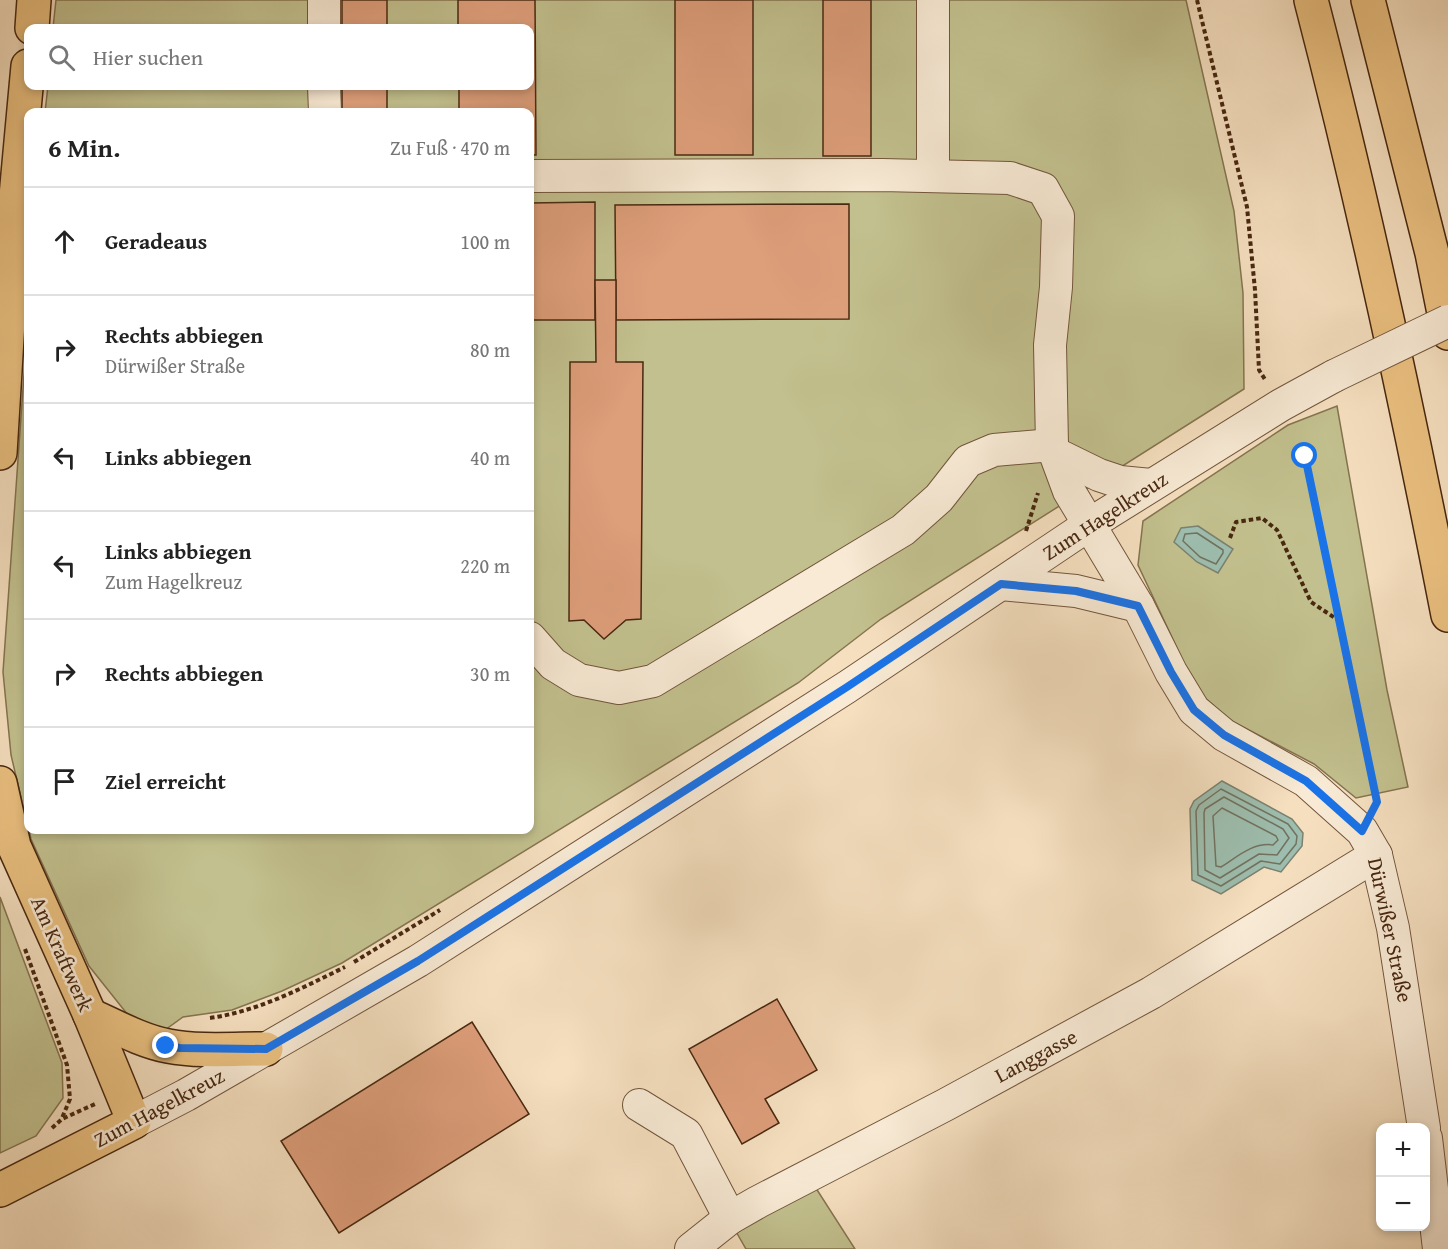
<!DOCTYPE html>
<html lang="de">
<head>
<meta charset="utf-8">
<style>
  body { margin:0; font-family:"Gentium Book Plus",serif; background:#f2f2f2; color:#222 }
  .controls { position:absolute; right:18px; bottom:18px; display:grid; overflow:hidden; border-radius:12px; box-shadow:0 3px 9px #0003 }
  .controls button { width:54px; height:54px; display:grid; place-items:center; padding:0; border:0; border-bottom:2px solid #e0e0e0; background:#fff; color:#222; font:30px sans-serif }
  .stop { position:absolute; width:18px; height:18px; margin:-14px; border:4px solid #1a73e8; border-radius:50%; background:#fff }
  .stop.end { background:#1a73e8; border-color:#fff; box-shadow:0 2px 6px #0008 }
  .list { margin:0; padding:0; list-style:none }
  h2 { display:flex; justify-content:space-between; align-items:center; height:78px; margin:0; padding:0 24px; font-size:26px }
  h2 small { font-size:20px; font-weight:400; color:#767676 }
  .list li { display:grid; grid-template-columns:39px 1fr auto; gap:18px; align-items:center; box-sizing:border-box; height:108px; padding:0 24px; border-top:2px solid #e0e0e0 }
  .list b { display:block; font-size:22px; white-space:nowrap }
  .list p { margin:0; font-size:20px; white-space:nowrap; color:#767676 }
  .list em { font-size:20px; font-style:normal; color:#767676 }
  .icon { flex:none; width:33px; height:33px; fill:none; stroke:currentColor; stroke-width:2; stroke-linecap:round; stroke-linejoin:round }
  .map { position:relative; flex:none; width:1448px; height:1249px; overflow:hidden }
  .search { position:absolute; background:#fff; box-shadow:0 3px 9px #0003; left:24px; top:24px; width:510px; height:66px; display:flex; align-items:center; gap:15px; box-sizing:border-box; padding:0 21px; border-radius:12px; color:#767676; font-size:22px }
  .panel { position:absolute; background:#fff; box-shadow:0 3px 9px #0003; left:24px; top:108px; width:510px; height:726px; border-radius:12px }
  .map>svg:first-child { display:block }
</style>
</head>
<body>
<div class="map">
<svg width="1448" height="1249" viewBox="0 0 1448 1249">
  <rect width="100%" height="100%" fill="#f5dfbf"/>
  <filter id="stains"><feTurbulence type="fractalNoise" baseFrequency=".00333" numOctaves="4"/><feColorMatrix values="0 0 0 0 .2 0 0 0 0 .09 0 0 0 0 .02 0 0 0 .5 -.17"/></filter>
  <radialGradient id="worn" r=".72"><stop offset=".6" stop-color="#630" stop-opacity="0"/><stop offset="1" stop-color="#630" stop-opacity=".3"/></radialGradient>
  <g fill="#c2c08e" stroke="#85744f" stroke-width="1.5">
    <path d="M56,0H1186L1234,211L1243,293L1244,389L881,619L798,683L342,963L282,991L232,1010L183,1017L165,1030L132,1020L89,966L31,839L29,830H530V112H45L48,86H530V28H53Z"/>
    <path d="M28,318V827L11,755L3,672Z"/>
    <path d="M1337,406L1387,690L1408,787L1356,798L1314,764L1230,720L1204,697L1186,667L1138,565L1143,521L1288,425Z"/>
    <path d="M0,897L62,1063L63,1098L36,1136L0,1153Z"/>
    <path d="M812,1182L855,1249H746L734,1228Z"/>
  </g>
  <g fill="#9dbdae" stroke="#7b816f" stroke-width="1.5">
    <path d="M1198,526L1233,549L1218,573L1197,562L1174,542L1181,528Z"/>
    <path d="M1222,781L1292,819L1303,833L1302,846L1281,872L1264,867L1221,894L1192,880L1190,809L1194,801Z"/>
  </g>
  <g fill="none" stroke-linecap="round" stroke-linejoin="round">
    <g stroke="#72725f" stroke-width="1.5">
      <path d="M1197,533L1223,550V553L1216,564L1200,557L1183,541L1185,534Z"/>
      <path d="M1221,789L1288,824L1297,836L1296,844L1280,864L1261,861L1221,886L1198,875L1196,811L1199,805Z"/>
      <path d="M1224,797L1283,829L1289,838L1277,855L1259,854L1220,878L1205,870L1204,813L1205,809Z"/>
      <path d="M1222,808L1276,836L1278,840L1273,845C1253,842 1237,857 1221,867L1216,866L1213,816Z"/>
    </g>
  </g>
  <g fill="#dd9e7a" stroke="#482810" stroke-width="1.5">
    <rect x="342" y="0" width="45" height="28"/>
    <path d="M458,0H535L536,155H530V112H459V86H530V28H458Z"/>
    <rect x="675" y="0" width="78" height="155"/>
    <rect x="823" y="0" width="48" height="156"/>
    <rect x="342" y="86" width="45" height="26"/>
    <path d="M595,202V320H530V203Z"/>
    <path d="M849,204V319L616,320L615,205Z"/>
    <path d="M595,280H616V362H643L641,619L626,620L604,639L584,620L569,621L570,362H596Z"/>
    <path d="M777,999L817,1070L765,1099L779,1123L742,1144L689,1049Z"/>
    <path d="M472,1022L529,1114L339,1233L281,1141Z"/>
  </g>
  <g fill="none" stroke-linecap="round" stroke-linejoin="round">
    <defs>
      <g id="minor">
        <path d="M324,0V28"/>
        <path d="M933,0V176"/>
        <path d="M324,86L325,112"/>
        <path d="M530,176L882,175L1010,178L1043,189L1058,216L1056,287L1050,345L1052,445L1069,491L1138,606L1171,672L1194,710L1224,735L1306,781L1362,831L1376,855L1393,928L1424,1128"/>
        <path d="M1056,454L1099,475L1120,482L1151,485"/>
        <path d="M1001,584L1076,591L1138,606"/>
        <path d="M530,638L553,664L579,680L619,688L653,681L903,530L939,498L968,461L994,450L1052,445"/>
        <path d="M639,1105L686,1134L730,1218"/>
        <path d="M134,1122L186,1095L418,961L847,687L1090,524L1281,405L1334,376"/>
        <path d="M1426,1138L1439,1249"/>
        <path d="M691,1249L730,1218L758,1202L945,1105L1151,993L1376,855"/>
      </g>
      <g id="major">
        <path d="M32,28L34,0"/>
        <path d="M0,453L15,207L28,66"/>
        <path d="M0,783L14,846L90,1015L134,1122L0,1190"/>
        <path d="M90,1015C115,1026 141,1041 168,1046C199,1052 234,1049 266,1049"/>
      </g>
      <g id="highway">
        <path d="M1311,0C1364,204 1408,409 1448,615"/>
        <path d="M1368,0L1432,253L1448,333"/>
      </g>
    </defs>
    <use href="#minor" stroke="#73563c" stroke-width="34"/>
    <use href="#major" stroke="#482810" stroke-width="36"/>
    <use href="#highway" stroke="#482810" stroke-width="36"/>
    <g stroke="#482810" stroke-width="4" stroke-dasharray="4.5 3" stroke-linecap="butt">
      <path d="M1197,0L1247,207L1255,290L1259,370L1266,381"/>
      <path d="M1305,456L1338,619"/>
      <path d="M1026,531L1038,493"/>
      <path d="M1230,538L1236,522L1262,518L1277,530L1311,602L1338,620L1377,802L1375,806"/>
      <path d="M25,949L67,1065L70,1099L62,1118"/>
      <path d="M354,962L440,910"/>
      <path d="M210,1018C259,1011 302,988 345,967"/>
      <path d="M52,1128L62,1119L95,1104"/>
    </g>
    <use href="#minor" stroke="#f8ead5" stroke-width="32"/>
    <use href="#major" stroke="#eac080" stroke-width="33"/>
    <use href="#highway" stroke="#eac080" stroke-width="33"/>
    <defs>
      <path id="minor-bridge" d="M1334,376L1448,321"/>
    </defs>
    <use href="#minor-bridge" stroke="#73563c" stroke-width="34" stroke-linecap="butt"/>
    <use href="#minor-bridge" stroke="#f8ead5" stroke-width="32"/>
  </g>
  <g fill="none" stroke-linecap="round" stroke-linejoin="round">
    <path stroke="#1a73e8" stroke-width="8" d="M166,1046L180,1048L266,1049L418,961L847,687L1001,584L1076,591L1138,606L1171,672L1194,710L1224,735L1306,781L1362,831L1377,802L1305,456"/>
  </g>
  <g text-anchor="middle" stroke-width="5" stroke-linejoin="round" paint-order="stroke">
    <g font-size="21" fill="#482810" stroke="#f8ead5">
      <text transform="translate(1105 516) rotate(-33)" y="7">Zum Hagelkreuz</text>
      <text transform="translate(1390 930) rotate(78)" y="7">Dürwißer Straße</text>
      <text transform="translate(62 954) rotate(66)" y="7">Am Kraftwerk</text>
      <text transform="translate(1036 1056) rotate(-28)" y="7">Langgasse</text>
      <text transform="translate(159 1108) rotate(-28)" y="7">Zum Hagelkreuz</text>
    </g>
  </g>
  <rect width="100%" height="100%" filter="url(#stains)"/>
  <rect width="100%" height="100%" fill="url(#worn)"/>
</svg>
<div class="controls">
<button>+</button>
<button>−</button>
</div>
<div class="stop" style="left:1305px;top:456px"></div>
<div class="stop end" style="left:166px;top:1046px"></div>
<div class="search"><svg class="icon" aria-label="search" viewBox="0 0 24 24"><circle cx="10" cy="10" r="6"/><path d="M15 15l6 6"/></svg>Hier suchen</div>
<section class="panel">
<h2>6 Min.<small>Zu Fuß · 470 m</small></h2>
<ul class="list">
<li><svg class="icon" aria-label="ahead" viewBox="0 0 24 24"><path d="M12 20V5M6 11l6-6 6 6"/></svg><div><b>Geradeaus</b></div><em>100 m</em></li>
<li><svg class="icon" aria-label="right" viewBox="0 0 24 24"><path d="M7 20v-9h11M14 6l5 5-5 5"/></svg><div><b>Rechts abbiegen</b><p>Dürwißer Straße</p></div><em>80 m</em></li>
<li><svg class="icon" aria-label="left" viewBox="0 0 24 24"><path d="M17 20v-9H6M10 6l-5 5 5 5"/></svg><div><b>Links abbiegen</b></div><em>40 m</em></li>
<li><svg class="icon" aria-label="left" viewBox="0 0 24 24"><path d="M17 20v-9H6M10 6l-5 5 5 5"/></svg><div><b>Links abbiegen</b><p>Zum Hagelkreuz</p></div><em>220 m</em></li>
<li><svg class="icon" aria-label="right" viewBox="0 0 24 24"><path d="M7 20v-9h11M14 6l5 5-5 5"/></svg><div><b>Rechts abbiegen</b></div><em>30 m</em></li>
<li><svg class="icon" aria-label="arrive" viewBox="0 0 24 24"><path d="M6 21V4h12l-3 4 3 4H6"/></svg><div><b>Ziel erreicht</b></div></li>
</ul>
</section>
</div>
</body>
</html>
